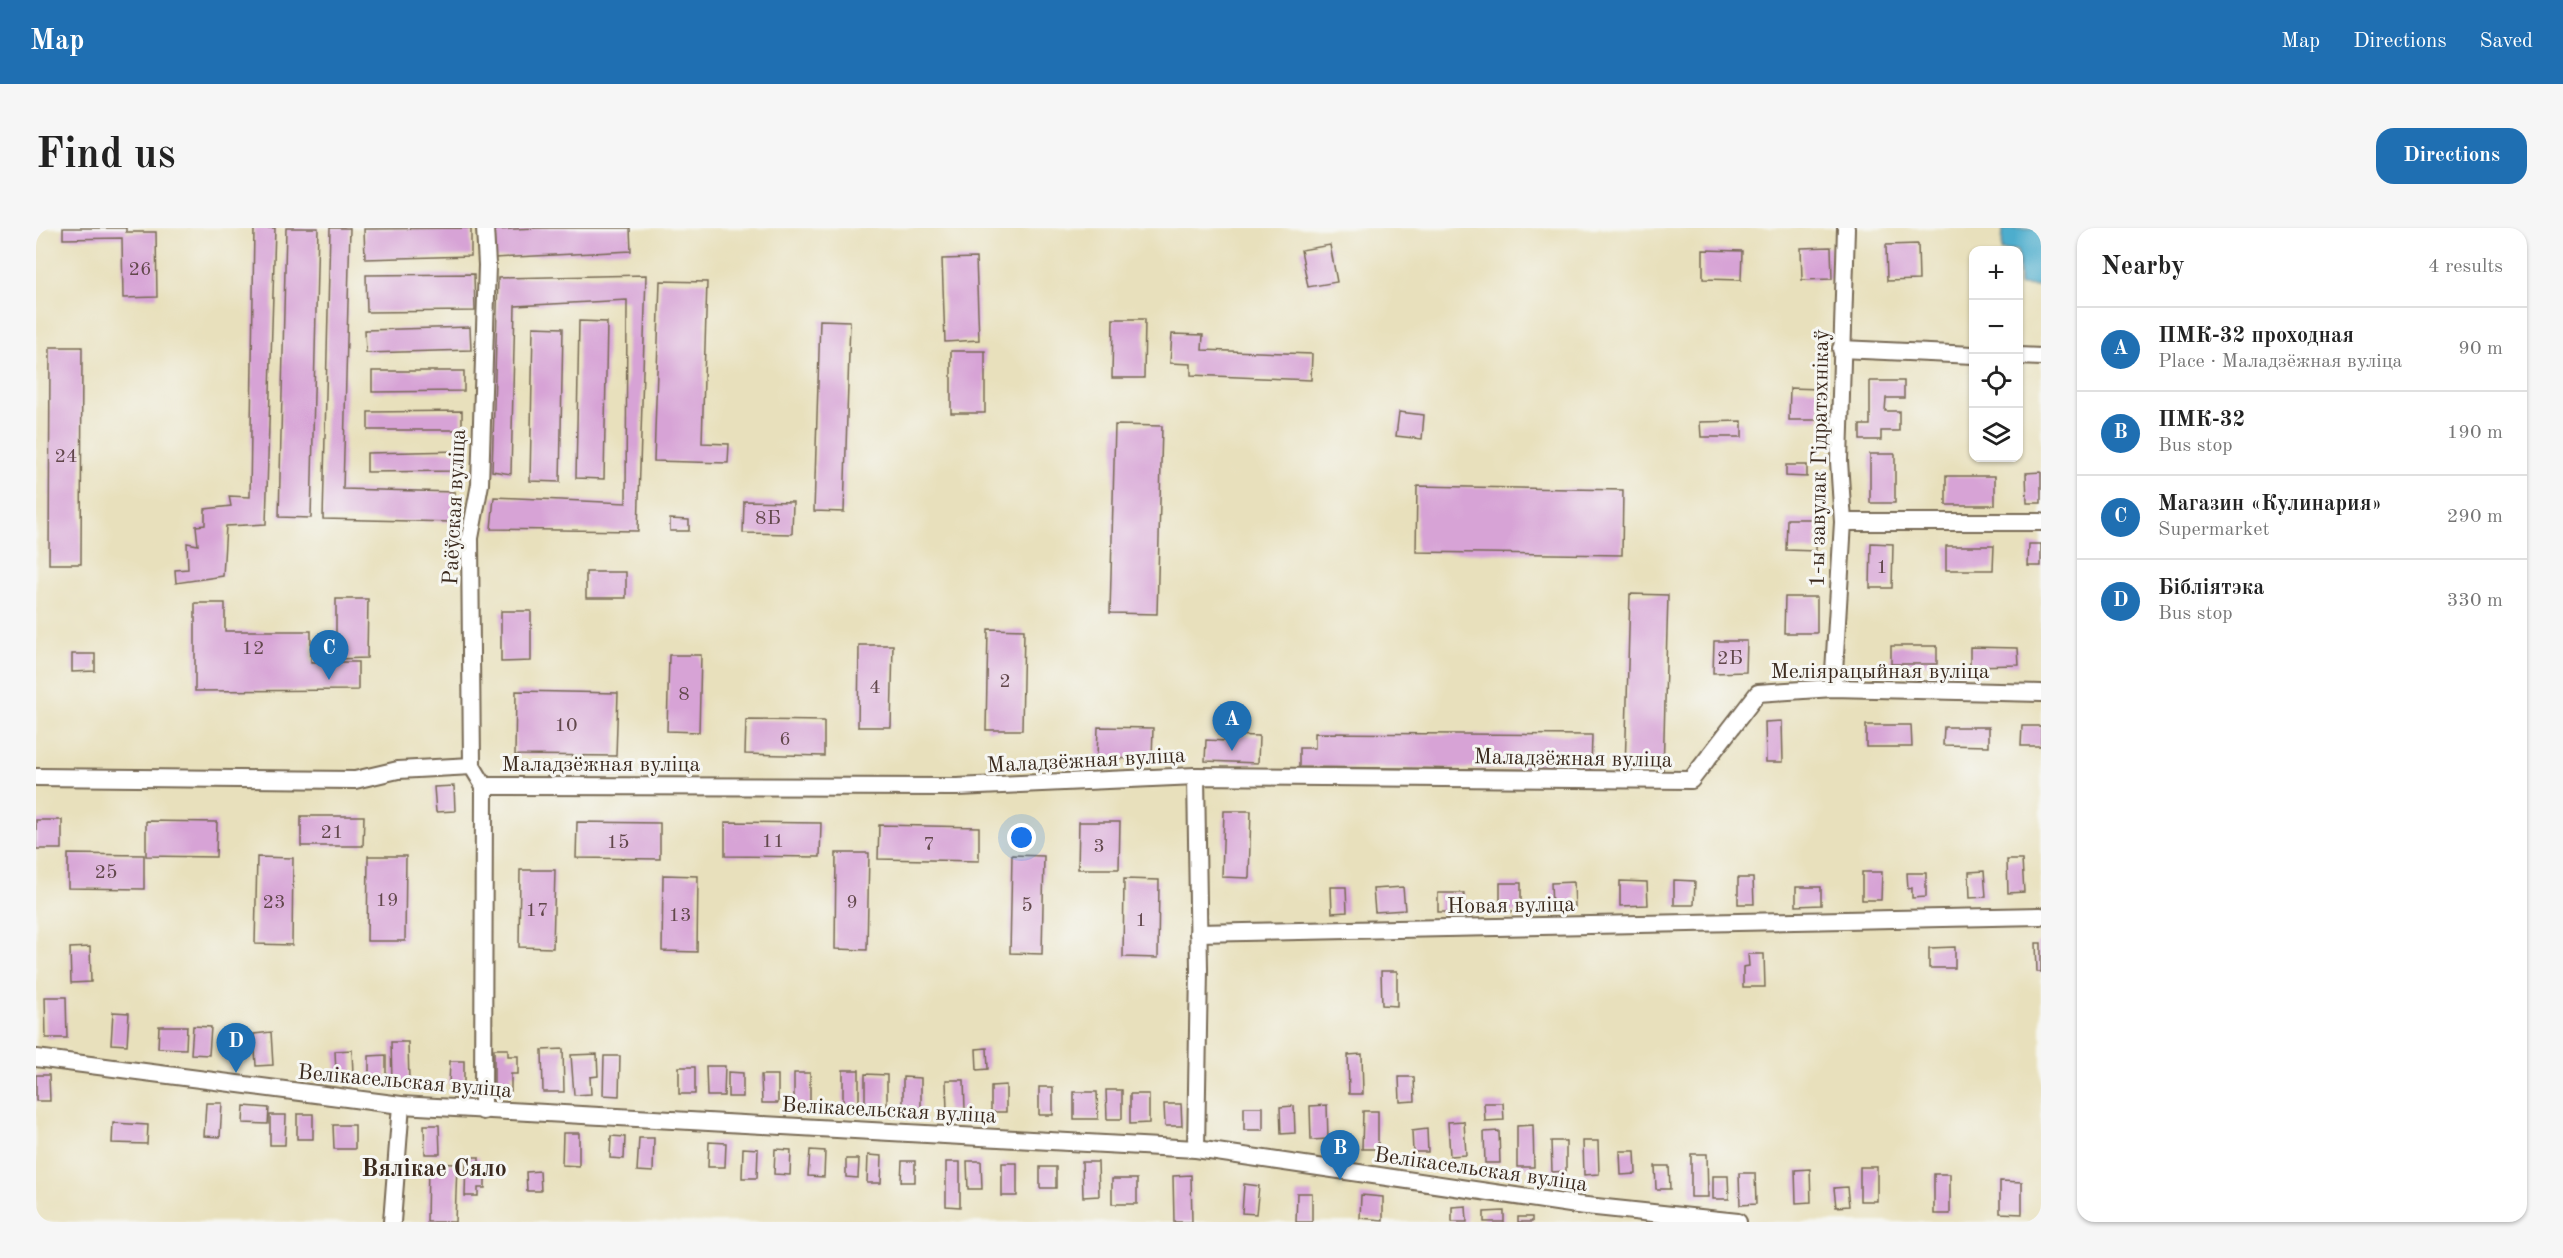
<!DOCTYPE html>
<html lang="en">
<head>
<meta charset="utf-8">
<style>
  body { margin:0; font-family:"Old Standard TT",serif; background:#f6f6f6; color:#222 }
  .controls { position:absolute; right:18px; top:18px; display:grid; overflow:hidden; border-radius:12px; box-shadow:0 2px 4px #0004 }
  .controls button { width:54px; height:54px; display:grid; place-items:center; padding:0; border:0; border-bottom:2px solid #e0e0e0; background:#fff; color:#222; font:30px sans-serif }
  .you { position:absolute; left:986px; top:610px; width:21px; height:21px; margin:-15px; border:4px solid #fff; border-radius:50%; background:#1a73e8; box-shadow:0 0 0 9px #1a73e833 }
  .badge { display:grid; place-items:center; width:39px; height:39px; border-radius:50%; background:#1f6fb2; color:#fff; font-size:20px; font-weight:700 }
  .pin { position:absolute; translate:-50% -50px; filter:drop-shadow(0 2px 3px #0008) }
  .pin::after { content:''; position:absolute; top:32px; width:21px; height:18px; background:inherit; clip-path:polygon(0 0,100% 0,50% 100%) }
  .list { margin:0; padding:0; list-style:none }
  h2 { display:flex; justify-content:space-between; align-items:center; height:78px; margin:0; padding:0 24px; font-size:26px }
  h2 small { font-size:20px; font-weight:400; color:#767676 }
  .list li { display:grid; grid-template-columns:39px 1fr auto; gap:18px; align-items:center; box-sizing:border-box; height:84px; padding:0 24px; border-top:2px solid #e0e0e0 }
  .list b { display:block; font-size:22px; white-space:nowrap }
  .list p { margin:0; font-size:20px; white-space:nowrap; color:#767676 }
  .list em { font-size:20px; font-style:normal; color:#767676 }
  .icon { flex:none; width:33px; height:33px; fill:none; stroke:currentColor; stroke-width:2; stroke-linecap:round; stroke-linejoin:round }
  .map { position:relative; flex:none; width:2005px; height:994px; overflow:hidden; border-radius:18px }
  header { display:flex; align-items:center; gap:36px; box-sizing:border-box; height:84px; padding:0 30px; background:#1f6fb2; color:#fff }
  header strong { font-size:28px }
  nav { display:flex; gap:33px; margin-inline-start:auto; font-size:21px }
  .intro { display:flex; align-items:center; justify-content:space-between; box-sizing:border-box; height:144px; padding:0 36px }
  h1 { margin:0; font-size:42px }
  .button { padding:15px 27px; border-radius:18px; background:#1f6fb2; color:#fff; font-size:21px; font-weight:700 }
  main { display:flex; gap:36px; padding:0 36px }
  aside { flex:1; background:#fff; border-radius:18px; box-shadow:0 2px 4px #0004 }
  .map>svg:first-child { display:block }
</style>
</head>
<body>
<header>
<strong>Map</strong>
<nav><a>Map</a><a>Directions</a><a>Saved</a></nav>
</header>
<div class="intro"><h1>Find us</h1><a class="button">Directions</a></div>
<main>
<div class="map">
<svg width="2005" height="994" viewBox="0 0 2005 994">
  <rect width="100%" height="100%" fill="#f6f6f2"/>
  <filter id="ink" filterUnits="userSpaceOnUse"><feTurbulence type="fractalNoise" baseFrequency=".0167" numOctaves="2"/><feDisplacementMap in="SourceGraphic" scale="12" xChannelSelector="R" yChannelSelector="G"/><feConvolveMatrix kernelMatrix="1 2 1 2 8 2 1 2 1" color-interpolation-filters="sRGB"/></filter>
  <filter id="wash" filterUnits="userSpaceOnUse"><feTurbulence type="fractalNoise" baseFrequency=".008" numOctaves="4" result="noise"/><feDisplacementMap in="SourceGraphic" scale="24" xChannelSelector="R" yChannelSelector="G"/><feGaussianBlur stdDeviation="1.35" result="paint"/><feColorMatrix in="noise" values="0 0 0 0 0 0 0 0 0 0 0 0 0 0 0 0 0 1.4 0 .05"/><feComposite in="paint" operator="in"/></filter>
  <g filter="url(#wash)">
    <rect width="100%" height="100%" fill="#e8e0bc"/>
    <path fill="#4eadcd" stroke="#446c76" stroke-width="1.5" d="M1967,0H2005V58L1983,57L1982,22H1966Z"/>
    <g id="blocks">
      <g fill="#d7a3d6">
        <path d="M27,0H90V4H120L121,69L87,70L86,10L27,11Z"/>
        <path d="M218,0H239L230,296L190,298L187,348L140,355L139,342L152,341L151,315L162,317L160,298L169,297V281L195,278L193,268L214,269Z"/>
        <path d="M250,0H282L275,290L243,289Z"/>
        <path d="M294,0H314L307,261L419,264L418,294L287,291Z"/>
        <path d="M435,0V28L329,31L328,1Z"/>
        <path d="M501,0H594L595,23L458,30L456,2Z"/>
        <path d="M1882,16L1883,52L1851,53L1850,17Z"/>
        <path d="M1294,17L1301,54L1272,59L1265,22Z"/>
        <path d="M1795,19L1796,51L1766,52L1765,20Z"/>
        <path d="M1667,22L1706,23L1705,52L1667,51Z"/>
        <path d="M940,30L943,112L909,114L906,31Z"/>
        <path d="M438,46L439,83L331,84L330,47Z"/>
        <path d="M610,47L602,303L455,301L458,269L590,275L591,72L479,78L475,246L456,243L462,50Z"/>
        <path d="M624,53L671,54L666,215L693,216L692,235L618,233Z"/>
        <path d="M1077,91H1109L1108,150H1076Z"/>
        <path d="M784,92L814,93L808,284L778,283Z"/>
        <path d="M543,93L571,94L568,251L540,250Z"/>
        <path d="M434,99L435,122L330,125L329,102Z"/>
        <path d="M497,99L527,100L524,254L494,253Z"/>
        <path d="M1136,106L1167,107L1166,122L1276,126L1275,152L1155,147V136L1134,135Z"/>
        <path d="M14,119H46L45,336H13Z"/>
        <rect x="915" y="123" width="34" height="62"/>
        <path d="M336,143H428V163L336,164Z"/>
        <path d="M1834,153H1868V170H1850L1849,183H1863V203H1845V212H1824V197H1834Z"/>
        <path d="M1754,160L1784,161L1783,192H1753Z"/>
        <path d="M426,183V202H332V184Z"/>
        <path d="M1363,184L1388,187L1386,211L1360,208Z"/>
        <path d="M1706,193V209H1665L1664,194Z"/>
        <path d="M1079,197L1126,198L1121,386L1074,385Z"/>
        <path d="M424,223V243L331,244V225Z"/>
        <rect x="1834" y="226" width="25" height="49"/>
        <path d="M1750,237H1771V249L1750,248Z"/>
        <path d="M2005,244V275H1991L1990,245Z"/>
        <rect x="1910" y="248" width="49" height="29"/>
        <path d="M1381,258L1587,262L1586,327L1380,324Z"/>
        <path d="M708,273L757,274L756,306L707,305Z"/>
        <path d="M634,291L653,292V303H634Z"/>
        <path d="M1751,291H1781L1780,323L1750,322Z"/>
        <path d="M1835,315L1857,316L1856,360H1834Z"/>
        <path d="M1993,316H2005V338H1992Z"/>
        <path d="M1910,318H1958L1957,342H1910Z"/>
        <rect x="550" y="344" width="40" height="26"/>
        <path d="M1594,366L1632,367L1627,544L1589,543Z"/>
        <path d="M1749,369H1781V405H1748Z"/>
        <path d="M300,371H332L331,430L300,431Z"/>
        <path d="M159,375H189V403H275V434H322V462L159,463Z"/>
        <path d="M465,383H495V433L465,434Z"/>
        <path d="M952,401L988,402L986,502H950Z"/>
        <path d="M1678,413H1711L1710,444L1677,445Z"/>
        <path d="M823,417H857L855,499H822Z"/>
        <rect x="1855" y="418" width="46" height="18"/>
        <path d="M1934,419L1982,420L1983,437L1934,438Z"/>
        <path d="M36,426H59V443L36,444Z"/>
        <path d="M633,427H665L663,504L631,503Z"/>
        <path d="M480,463L582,465L580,528L479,527Z"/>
        <path d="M710,492L788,493V528L709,526Z"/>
        <path d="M1746,493L1747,534H1730L1729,494Z"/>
        <path d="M1830,497H1875L1876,519H1830Z"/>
        <path d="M1986,498H2005V518H1985Z"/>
        <path d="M1062,499L1117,500L1116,531L1061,530Z"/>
        <path d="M1908,499H1953V518L1907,517Z"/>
        <path d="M1279,505L1556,507L1555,542L1263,539V520H1279Z"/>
        <path d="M1190,507L1223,508L1222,535L1169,533L1170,512L1190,513Z"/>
        <path d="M418,558L419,583L400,584L398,559Z"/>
        <path d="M1188,583H1215L1213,650L1186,649Z"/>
        <path d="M265,588H328L327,618H265Z"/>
        <rect x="0" y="592" width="26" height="29"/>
        <path d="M110,593L181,594L180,629L110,628Z"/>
        <path d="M541,594L624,595V631L540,630Z"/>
        <path d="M689,594L785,595L784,629L689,628Z"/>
        <path d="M1043,594H1084L1083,641H1042Z"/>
        <path d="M843,597L943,599V633L842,631Z"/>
        <path d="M800,625H833L831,722L799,721Z"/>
        <path d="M32,626L108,627V661L32,660Z"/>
        <path d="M976,627L1008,628L1006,726L974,725Z"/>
        <path d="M332,628H370L369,713H331Z"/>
        <path d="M221,629L257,630L256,717L219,716Z"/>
        <path d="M1971,632H1986L1988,664L1972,665Z"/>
        <path d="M484,642H519L517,720L483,719Z"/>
        <path d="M1948,643L1950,669L1934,670L1933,644Z"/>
        <path d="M1826,644H1846L1845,672H1826Z"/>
        <path d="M1871,645H1890V669L1876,670V660L1872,661Z"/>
        <path d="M627,647L662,648L661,724L626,723Z"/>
        <path d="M1702,650H1717L1718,676H1702Z"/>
        <path d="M1088,651L1123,652L1122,730L1087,729Z"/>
        <path d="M1638,652L1659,653L1658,677H1638Z"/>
        <path d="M1584,653L1611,654L1612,677L1584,678Z"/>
        <path d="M1538,654L1539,679L1516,680L1515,655Z"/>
        <rect x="1464" y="655" width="21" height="29"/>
        <path d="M1295,659H1310L1311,684L1296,685Z"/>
        <path d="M1367,659L1369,682L1339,684L1337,661Z"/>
        <path d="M1760,659H1785V677L1760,678Z"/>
        <path d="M1402,665H1428L1427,684H1402Z"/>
        <path d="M2000,715H2005V744H2001Z"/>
        <path d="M54,719L55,754L35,755L34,720Z"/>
        <path d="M1919,719V740H1893V720Z"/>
        <path d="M1712,726H1728L1729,759H1707V739L1713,738Z"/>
        <path d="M1345,743H1361V778L1346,777Z"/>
        <path d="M9,769H30L31,810H10Z"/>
        <path d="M77,784L93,785L91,817L75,816Z"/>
        <path d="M123,798H151L150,821L122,820Z"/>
        <path d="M157,798L175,799L173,827L155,826Z"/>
        <path d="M235,804L237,837L220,838L218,806Z"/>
        <path d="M355,814H372L373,854H356Z"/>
        <path d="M951,820L952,841L941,842L940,821Z"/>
        <path d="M458,821H472V828H482V846H475V863H458Z"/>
        <path d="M527,821L528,864H507L506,822Z"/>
        <path d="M316,822L317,846H300L299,823Z"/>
        <path d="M561,826L562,848L554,849L555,866L538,867L535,827Z"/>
        <path d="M1326,826L1327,866H1313L1312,827Z"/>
        <path d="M350,827V851H333V828Z"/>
        <path d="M568,828H584L583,868L567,867Z"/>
        <path d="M414,833H428V857H413Z"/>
        <path d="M670,838H689L688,868H671Z"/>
        <rect x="643" y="839" width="16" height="27"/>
        <path d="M807,842H823V882L807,883Z"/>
        <path d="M692,844L707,845V869H692Z"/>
        <path d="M758,845H774V877L758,876Z"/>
        <path d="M829,846L851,847V882H829Z"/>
        <path d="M0,847H13L14,873H0Z"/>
        <path d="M725,847H742V875H726Z"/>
        <path d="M867,849L885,850V885L867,884Z"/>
        <path d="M1363,849H1378L1379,873L1364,874Z"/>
        <path d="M910,852H928L929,882L911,883Z"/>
        <path d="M970,857V884H955V858Z"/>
        <rect x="1003" y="859" width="14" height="28"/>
        <path d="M1070,862H1086V891H1071Z"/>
        <path d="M1038,864H1061L1062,891H1038Z"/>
        <path d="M1094,866H1113V895L1094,896Z"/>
        <path d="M170,875H186L184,909L168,908Z"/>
        <path d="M1448,875H1467L1468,892L1449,893Z"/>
        <path d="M1128,876H1145L1146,898H1129Z"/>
        <path d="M1291,877L1292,911L1275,912L1274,878Z"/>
        <path d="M208,878L233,880L232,896L207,895Z"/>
        <path d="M1258,878L1259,905L1245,906L1244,879Z"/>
        <rect x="1208" y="879" width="19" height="23"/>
        <path d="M1327,883H1342V921H1326Z"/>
        <rect x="261" y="886" width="16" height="25"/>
        <path d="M234,887H250L249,917H234Z"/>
        <path d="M1428,893L1430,927L1414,928L1412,894Z"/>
        <path d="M77,895L112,897L111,916L76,915Z"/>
        <path d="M297,897H319V921H298Z"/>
        <path d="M388,897H403L404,926H389Z"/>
        <path d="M1497,897L1498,939H1481V898Z"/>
        <path d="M1391,901L1392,924H1377L1376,903Z"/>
        <path d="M1463,903L1464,935H1449L1448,904Z"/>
        <path d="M527,905H543V938L526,937Z"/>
        <path d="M575,908L589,909L588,931L574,930Z"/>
        <path d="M603,910H618L617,944L601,943Z"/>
        <path d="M1515,913H1530V943L1516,944Z"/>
        <path d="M1547,913H1562L1563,946L1548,947Z"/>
        <path d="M673,914L690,915L689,939H672Z"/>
        <path d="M707,920L722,921L721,950H706Z"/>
        <path d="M739,921L755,922L754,947L738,946Z"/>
        <path d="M774,922L789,923L788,949L772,948Z"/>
        <path d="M1584,923H1599L1600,946L1585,947Z"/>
        <path d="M1655,926H1671L1672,969H1655Z"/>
        <path d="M832,927L846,928L845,955H831Z"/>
        <path d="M430,929H443V945H449V960H442V968H429Z"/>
        <path d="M810,931H823L822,950L810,949Z"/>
        <path d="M866,933H879V954H865Z"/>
        <path d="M931,933H945L946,961H932Z"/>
        <path d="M910,934H924V979L910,978Z"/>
        <path d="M1046,934H1062L1063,968L1047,969Z"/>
        <path d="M392,935L421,936L419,994H391Z"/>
        <rect x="966" y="935" width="15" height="33"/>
        <path d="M1619,938H1633L1634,961H1620Z"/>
        <rect x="1004" y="939" width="16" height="21"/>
        <rect x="1824" y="939" width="17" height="34"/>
        <path d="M1774,941L1775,974L1760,975L1759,942Z"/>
        <path d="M504,943L505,963H491L490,944Z"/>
        <path d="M1703,945H1719L1720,976L1704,977Z"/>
        <rect x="1898" y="946" width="16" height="40"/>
        <path d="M1155,947L1156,994H1138L1137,948Z"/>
        <path d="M1677,948H1692L1693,971H1677Z"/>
        <rect x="1076" y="951" width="25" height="25"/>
        <path d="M1964,953L1986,954V986L1964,985Z"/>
        <path d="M1208,956L1223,958L1220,986L1206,985Z"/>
        <path d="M1811,959L1813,978L1800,979L1798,960Z"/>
        <path d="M1261,965H1276V994H1260Z"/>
        <path d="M1325,967L1347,969V992L1324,990Z"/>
        <path d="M1430,978L1431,994H1416V979Z"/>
        <path d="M1468,983V994H1448V984Z"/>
        <rect x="1482" y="989" width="14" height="5"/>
      </g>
    </g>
  </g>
  <g filter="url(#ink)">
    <use href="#blocks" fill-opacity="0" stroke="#786a55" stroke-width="1.5"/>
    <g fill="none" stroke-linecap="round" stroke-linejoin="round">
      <defs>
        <g id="street">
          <path d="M1805,121L1938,127"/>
          <path d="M1982,128L2005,129"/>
          <path d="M1807,294H2005"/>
          <path d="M1797,460L1807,294L1803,233L1810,0"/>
          <path d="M0,549L319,552L362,542L436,538"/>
          <path d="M448,558L921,559L1160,548L1655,552L1722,465L1797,460L2005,465"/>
          <path d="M448,558L436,538L434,310L444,256L451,37L449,0"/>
          <path d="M1162,705L2005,688"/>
          <path d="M0,830L365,877L1160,921L1541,977L1702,994"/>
          <path d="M447,883L448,558"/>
          <path d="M1160,921L1163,741L1160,548"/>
          <path d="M356,994L365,877"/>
        </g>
      </defs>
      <use href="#street" stroke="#786a55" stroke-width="20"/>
      <use href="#street" stroke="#fff" stroke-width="16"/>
    </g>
  </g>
  <g text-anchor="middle" stroke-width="6" stroke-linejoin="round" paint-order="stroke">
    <g font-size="20" fill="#62484c">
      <text x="104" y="47">26</text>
      <text x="30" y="234">24</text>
      <text x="732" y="296">8Б</text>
      <text x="1846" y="345">1</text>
      <text x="217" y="426">12</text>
      <text x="1694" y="436">2Б</text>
      <text x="969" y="459">2</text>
      <text x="839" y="465">4</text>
      <text x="648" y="472">8</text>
      <text x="530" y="503">10</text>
      <text x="749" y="517">6</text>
      <text x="296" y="610">21</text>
      <text x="737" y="619">11</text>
      <text x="582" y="620">15</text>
      <text x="893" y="622">7</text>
      <text x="1063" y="624">3</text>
      <text x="70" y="650">25</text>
      <text x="351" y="678">19</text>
      <text x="238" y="680">23</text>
      <text x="816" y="680">9</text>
      <text x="991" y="683">5</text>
      <text x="501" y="688">17</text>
      <text x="644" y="693">13</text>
      <text x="1105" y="698">1</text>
    </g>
    <g font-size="22" fill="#3b2a1e" stroke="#f6f6f2">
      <text transform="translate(1782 230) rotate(-89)" y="8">1-ы завулак Гідратэхнікаў</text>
      <text transform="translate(417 279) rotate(-87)" y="8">Раёўская вуліца</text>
      <text x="1844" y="450">Меліярацыйная вуліца</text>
      <text transform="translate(1537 529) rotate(1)" y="8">Маладзёжная вуліца</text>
      <text transform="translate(1050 531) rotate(-3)" y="8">Маладзёжная вуліца</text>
      <text x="565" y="543">Маладзёжная вуліца</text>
      <text transform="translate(1475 676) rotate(-1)" y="8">Новая вуліца</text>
      <text transform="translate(369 852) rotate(5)" y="8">Велікасельская вуліца</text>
      <text transform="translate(853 881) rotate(3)" y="8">Велікасельская вуліца</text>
      <text transform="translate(1445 940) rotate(8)" y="8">Велікасельская вуліца</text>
    </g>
    <g font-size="24" font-weight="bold" fill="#3b2a1e" stroke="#f6f6f2">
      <text x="398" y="948">Вялікае Сяло</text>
    </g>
  </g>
</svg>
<div class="controls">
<button>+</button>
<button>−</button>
<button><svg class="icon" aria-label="locate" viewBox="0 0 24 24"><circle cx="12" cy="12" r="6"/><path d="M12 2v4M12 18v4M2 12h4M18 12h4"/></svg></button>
<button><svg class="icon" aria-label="layers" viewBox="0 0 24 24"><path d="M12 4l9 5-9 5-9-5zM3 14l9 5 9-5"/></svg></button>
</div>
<div class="you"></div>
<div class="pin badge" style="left:1196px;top:523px">A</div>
<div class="pin badge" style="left:1304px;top:952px">B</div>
<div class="pin badge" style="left:293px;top:452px">C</div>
<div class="pin badge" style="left:200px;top:845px">D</div>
</div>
<aside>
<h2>Nearby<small>4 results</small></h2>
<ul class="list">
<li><span class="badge">A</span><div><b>ПМК-32 проходная</b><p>Place · Маладзёжная вуліца</p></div><em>90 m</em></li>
<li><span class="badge">B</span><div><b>ПМК-32</b><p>Bus stop</p></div><em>190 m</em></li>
<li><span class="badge">C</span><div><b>Магазин «Кулинария»</b><p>Supermarket</p></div><em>290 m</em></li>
<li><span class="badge">D</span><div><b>Бібліятэка</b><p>Bus stop</p></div><em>330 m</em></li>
</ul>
</aside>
</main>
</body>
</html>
